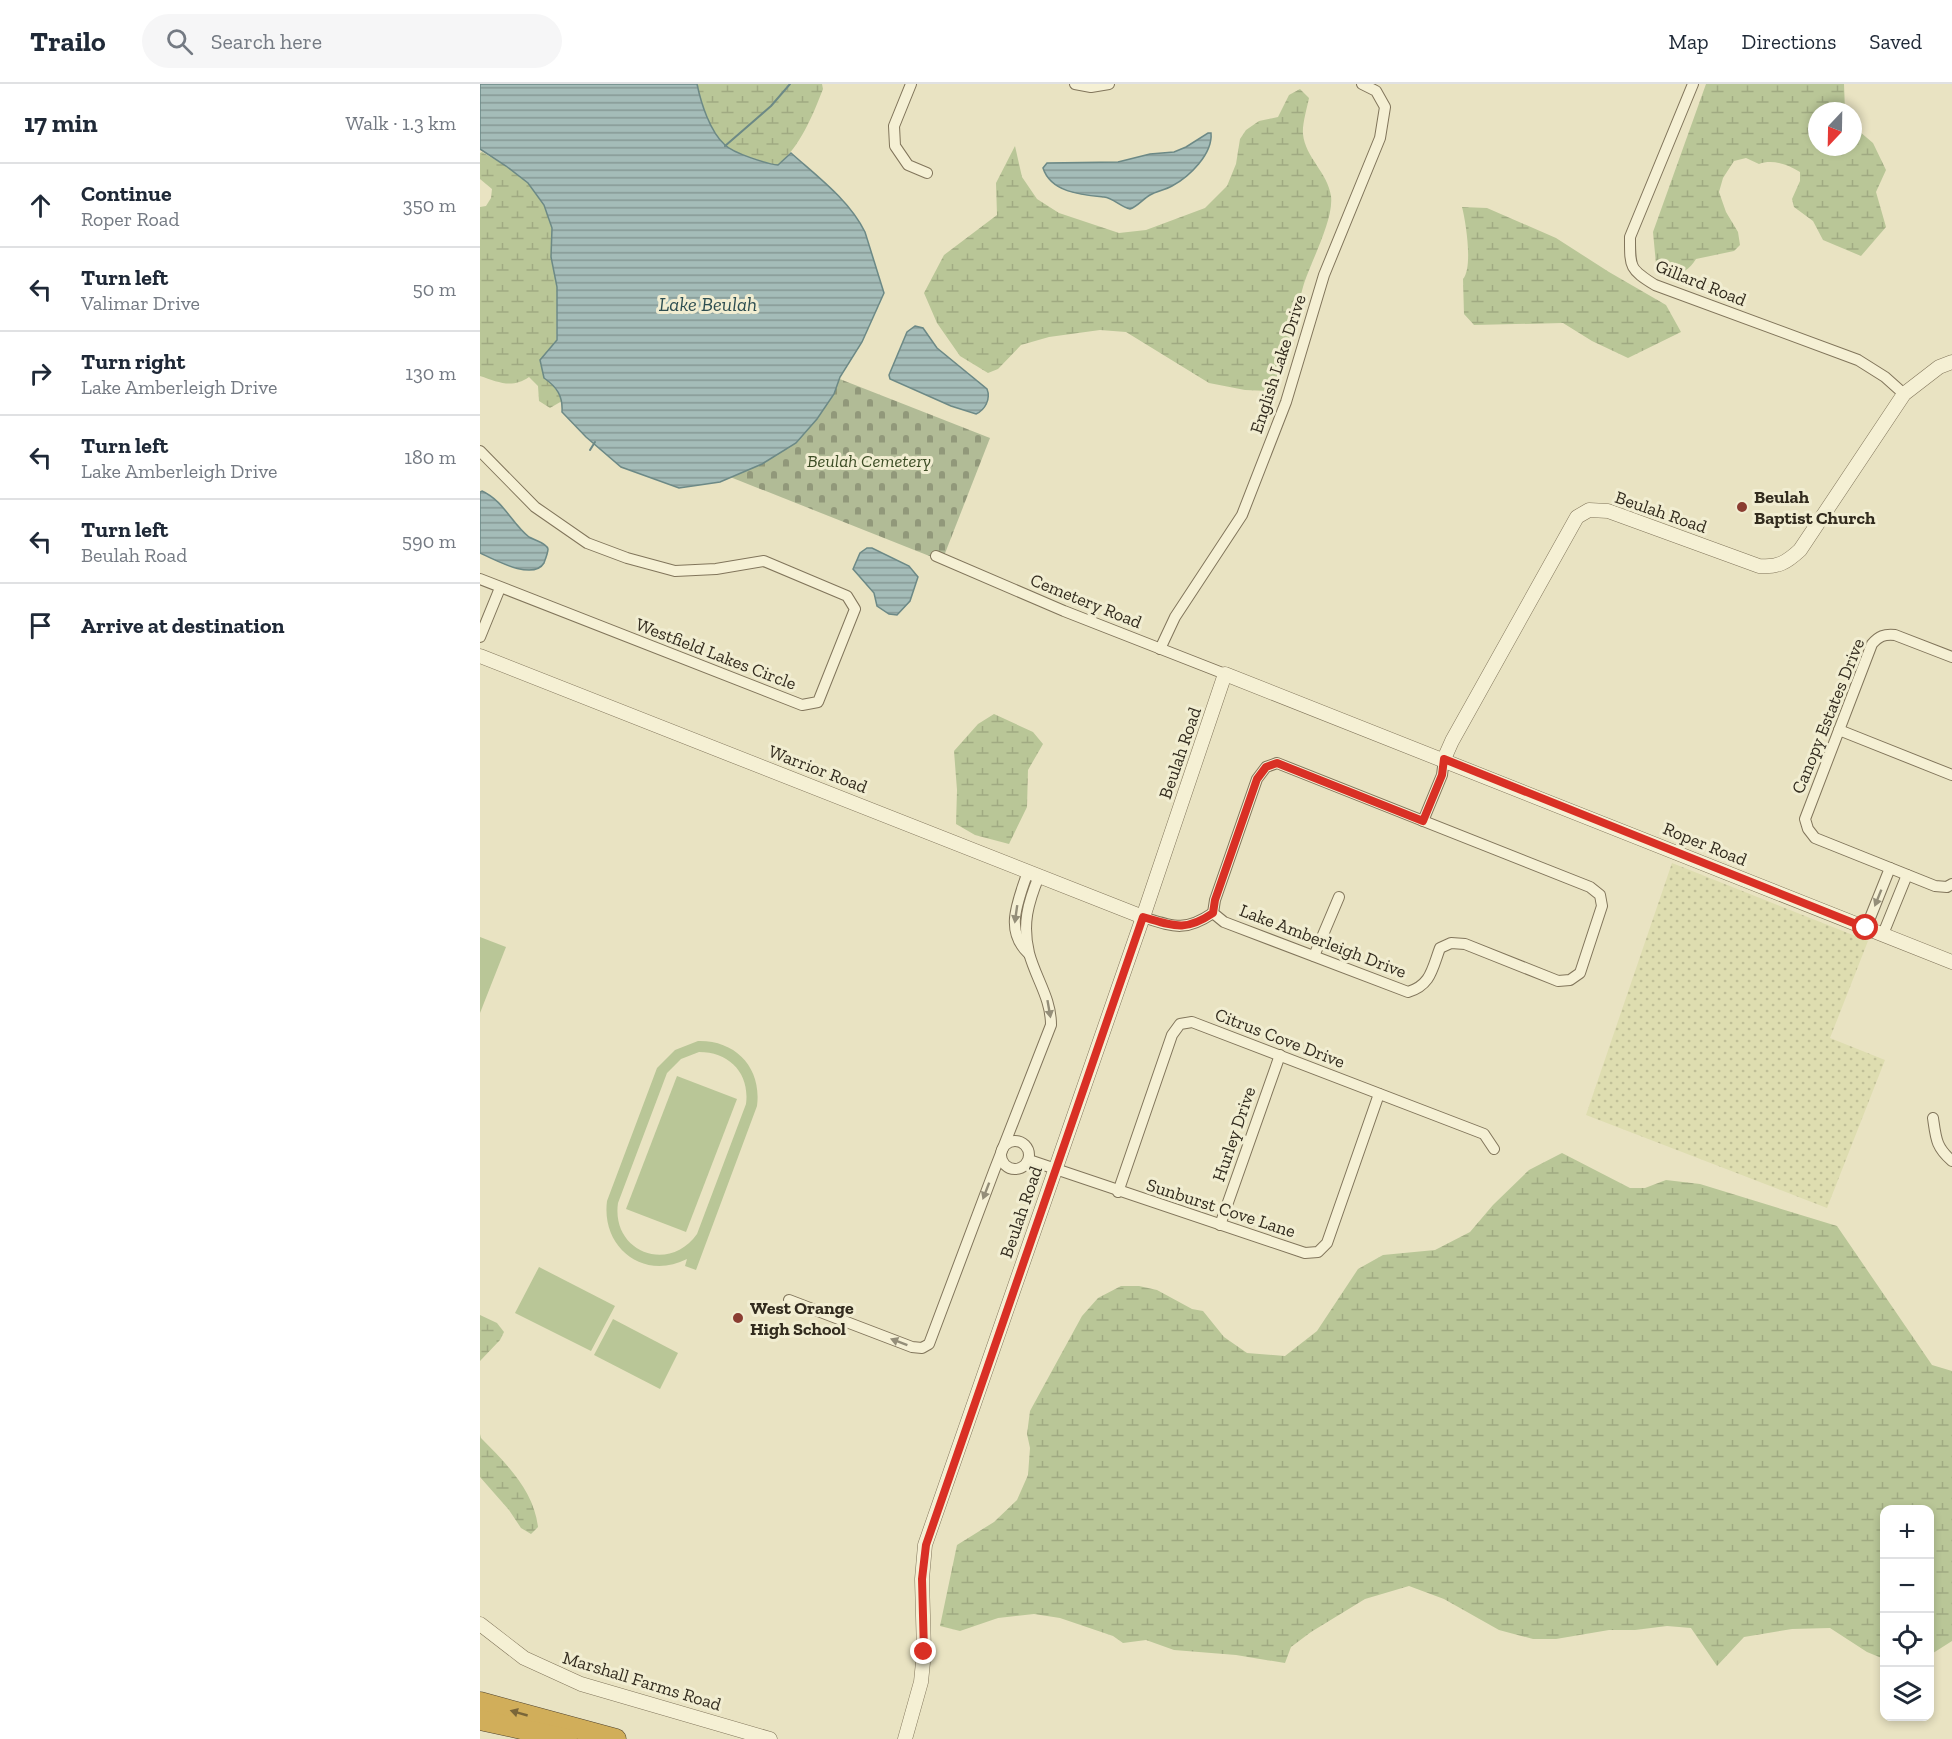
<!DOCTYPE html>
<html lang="en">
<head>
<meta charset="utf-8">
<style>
  body { margin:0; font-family:"Zilla Slab",serif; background:#f6f6f7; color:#1f2937 }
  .controls { position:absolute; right:18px; bottom:18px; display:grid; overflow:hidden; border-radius:12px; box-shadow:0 3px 9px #0003 }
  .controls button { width:54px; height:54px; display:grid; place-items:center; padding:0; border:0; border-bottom:2px solid #e0e1e3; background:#fff; color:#1f2937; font:30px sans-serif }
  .compass { position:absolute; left:1328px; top:18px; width:54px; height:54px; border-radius:50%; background:#fff; box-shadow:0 3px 9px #0003; rotate:202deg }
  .stop { position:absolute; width:18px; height:18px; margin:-14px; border:4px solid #d93025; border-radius:50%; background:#fff }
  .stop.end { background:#d93025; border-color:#fff; box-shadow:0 2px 6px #0008 }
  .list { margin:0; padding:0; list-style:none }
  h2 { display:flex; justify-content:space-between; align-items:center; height:78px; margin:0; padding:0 24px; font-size:26px }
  h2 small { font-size:20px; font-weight:400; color:#747a83 }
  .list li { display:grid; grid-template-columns:39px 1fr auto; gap:18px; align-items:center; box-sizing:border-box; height:84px; padding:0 24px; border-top:2px solid #e0e1e3 }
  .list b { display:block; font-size:22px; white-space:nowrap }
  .list p { margin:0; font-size:20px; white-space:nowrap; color:#747a83 }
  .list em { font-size:20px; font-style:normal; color:#747a83 }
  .icon { flex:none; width:33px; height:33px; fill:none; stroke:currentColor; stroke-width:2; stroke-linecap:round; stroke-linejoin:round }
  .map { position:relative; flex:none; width:1472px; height:1655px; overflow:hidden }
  header { display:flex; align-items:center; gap:36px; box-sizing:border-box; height:84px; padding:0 30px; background:#fff; border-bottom:2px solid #e0e1e3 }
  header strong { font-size:28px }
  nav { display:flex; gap:33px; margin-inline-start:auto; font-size:21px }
  .search { width:420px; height:54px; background:#f6f6f7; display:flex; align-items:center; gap:15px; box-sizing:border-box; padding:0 21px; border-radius:33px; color:#747a83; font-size:22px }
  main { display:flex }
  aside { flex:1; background:#fff }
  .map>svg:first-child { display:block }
</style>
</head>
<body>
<header>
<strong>Trailo</strong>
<div class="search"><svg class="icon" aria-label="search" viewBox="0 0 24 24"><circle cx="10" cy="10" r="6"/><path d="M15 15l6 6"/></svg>Search here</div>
<nav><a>Map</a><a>Directions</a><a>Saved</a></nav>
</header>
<main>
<aside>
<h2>17 min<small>Walk · 1.3 km</small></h2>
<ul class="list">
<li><svg class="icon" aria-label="ahead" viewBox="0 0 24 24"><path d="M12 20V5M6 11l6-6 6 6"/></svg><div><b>Continue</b><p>Roper Road</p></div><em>350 m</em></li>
<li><svg class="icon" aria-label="left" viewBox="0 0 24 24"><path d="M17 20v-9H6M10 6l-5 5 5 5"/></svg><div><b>Turn left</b><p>Valimar Drive</p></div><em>50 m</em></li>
<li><svg class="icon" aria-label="right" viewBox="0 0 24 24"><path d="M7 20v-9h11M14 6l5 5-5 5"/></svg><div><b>Turn right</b><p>Lake Amberleigh Drive</p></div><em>130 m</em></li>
<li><svg class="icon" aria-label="left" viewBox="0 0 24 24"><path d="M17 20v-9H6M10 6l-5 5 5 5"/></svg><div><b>Turn left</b><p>Lake Amberleigh Drive</p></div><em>180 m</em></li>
<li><svg class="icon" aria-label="left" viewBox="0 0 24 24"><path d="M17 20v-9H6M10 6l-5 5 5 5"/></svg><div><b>Turn left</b><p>Beulah Road</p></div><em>590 m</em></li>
<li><svg class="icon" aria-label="arrive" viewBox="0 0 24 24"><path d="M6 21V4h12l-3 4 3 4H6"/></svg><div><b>Arrive at destination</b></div></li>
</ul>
</aside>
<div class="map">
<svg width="1472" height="1655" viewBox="0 0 1472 1655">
  <defs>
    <pattern id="farmland-dots" width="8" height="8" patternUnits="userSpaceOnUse" patternTransform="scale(1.5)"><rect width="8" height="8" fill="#deddb0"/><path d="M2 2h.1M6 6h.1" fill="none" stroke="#bfbe97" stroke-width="1.8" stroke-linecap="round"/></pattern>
    <pattern id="wetland-marsh" width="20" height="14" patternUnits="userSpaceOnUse" patternTransform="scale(1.5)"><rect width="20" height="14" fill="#b9c697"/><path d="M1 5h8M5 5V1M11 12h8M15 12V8" fill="none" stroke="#a0aa82"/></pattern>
    <pattern id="cemetery-stones" width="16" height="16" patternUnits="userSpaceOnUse" patternTransform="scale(1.5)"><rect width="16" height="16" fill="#b1bb96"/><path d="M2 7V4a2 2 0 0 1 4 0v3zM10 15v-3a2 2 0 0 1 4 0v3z" fill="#91987a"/></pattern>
    <pattern id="water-rules" width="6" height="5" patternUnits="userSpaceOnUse" patternTransform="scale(1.5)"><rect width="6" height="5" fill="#a4bcb8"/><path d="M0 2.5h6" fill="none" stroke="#869995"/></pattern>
  </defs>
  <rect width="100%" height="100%" fill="#e9e3c2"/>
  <path fill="url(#farmland-dots)" d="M1192,779L1388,857L1350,954L1405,976L1347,1124L1106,1031Z"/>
  <g fill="url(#wetland-marsh)">
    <path d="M217,0H342L343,5C332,33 321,61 298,81C286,80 253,69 245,61C230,48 221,19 217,0Z"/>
    <path d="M1226,0H1364L1365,27H1337V63H1373V42L1393,59L1406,86L1396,108L1406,143L1381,172L1343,156L1333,137L1314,123L1312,115L1320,97V88C1307,80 1292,75 1279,80L1266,74L1254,77L1243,94L1239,108L1246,128L1258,148L1260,161L1254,167L1216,175C1209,186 1204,189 1190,190L1176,180L1173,148Z"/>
    <path d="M820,5L829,14C827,24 822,41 823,50C825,73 848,89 851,112C854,136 830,179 823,203C813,238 811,277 789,307L765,306L729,299L646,248L620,246L569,253L541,261L518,285L508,289L480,272L457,239L444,209L464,171L517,131L516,99L535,62L542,93L557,115L579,129L639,149L666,146L725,124L747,102L756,80L760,55L766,46L779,37L798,33L809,11Z"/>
    <path d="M2,68L26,82L48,99L64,121L72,144L71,173L77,203L76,302L82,317L70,324L59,317L58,302L49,293C32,305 18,298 0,292V123L6,122L11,114L12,105L0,95V69Z"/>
    <path d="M982,123L1007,124L1076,154L1129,188L1186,221L1201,248L1148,274L1112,257L1083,239L994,241L984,230L983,195C993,184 986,138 982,123Z"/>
    <path d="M514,630L553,648L563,660L548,686L547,723L529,760L495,751L476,740L477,706L474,667L498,640Z"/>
    <path d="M1082,1069L1150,1104H1165L1186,1096L1220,1100L1357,1142L1452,1281L1472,1287V1557L1450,1571V1426H1404V1575L1387,1568L1350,1544L1312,1545L1264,1553L1237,1582L1211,1544L1187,1542L1155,1546H1129L1076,1555H1053L1019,1546L964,1515L929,1502L885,1515L831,1548L811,1563L805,1579L756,1571L694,1566L666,1556L643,1559L633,1552L580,1534L554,1530L518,1534L480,1547L460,1542L477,1461L514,1438L537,1416L548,1391L550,1364L547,1350L550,1327L602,1232L618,1214L641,1202H659L677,1206L712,1225L723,1227L744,1253L767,1269L805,1272L837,1247L878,1185L903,1171L955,1166L990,1148L1013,1121L1049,1086Z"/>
    <path d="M0,1231L17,1239L24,1248L20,1256L0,1277Z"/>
    <path d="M0,1350L1,1354C26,1379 54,1407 58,1443L51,1450L41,1444L29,1426L0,1393Z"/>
  </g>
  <path fill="url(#cemetery-stones)" d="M263,257L510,354L462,477L215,379Z"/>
  <g fill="#b9c697" fill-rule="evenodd">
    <path d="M0,853L26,863L0,929Z"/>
    <path d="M218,957C256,956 282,984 277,1022L216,1186L205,1182L207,1175C164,1197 121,1164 127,1117L177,984L195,966ZM219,968C250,968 270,990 266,1020L217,1150C189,1190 131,1168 138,1119L187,989L201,975Z"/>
    <path d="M197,992L257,1015L206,1148L146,1125Z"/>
    <path d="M59,1183L135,1222L111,1267L35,1229Z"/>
    <path d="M133,1235L198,1269L180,1305L114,1271Z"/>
  </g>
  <g fill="url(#water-rules)" stroke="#6c8986" stroke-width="1.5">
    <path d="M0,0H217C221,19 230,48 245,61C253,69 287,80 298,81L311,69C338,93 369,116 385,148L404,209L382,258L360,293L354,310L337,335L316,359L282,380L240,398L199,404L141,383L106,353L82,328C83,312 77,303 64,294L60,276L77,256V203L71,173L72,144L64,121L48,99L26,82L0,65Z"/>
    <path d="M728,49H731C733,70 709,93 692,102C685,106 677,107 670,111C663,115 658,122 650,125C641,123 633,114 624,113C603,111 571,109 563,84L567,79L638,78L670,70L694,68L706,63Z"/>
    <path d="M435,242L443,244L457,264L507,305C511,315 505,326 496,330L471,322L410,295L409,291L427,248Z"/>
    <path d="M2,407C24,417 32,440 49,453C54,456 67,459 68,465C68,469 65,476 64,479C53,497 15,476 0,469V408Z"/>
    <path d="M387,464H392L429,482L438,493L430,517L417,531L409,530L397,522L394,509L373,485L380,469Z"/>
  </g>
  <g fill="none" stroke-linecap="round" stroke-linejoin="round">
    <g stroke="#6c8986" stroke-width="2">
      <path d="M245,62L291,22L310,0"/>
      <path d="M110,366L115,358"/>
    </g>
    <defs>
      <g id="minor">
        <path d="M431,0L414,42L415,62L428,81L447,89"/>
        <path d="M595,0L611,3L629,0"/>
        <path d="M1213,0L1150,153C1150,183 1149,185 1175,201L1378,276L1405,293L1424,310"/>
        <path d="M0,367L55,423L107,459L147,474L195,487L236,485L284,477L367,512L375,525L338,618L322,621L0,495"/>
        <path d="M456,472L584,527L745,590"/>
        <path d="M0,553L20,504"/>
        <path d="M680,565L695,533L762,431L806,318L844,191L900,54L905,23L896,7L882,0"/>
        <path d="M1472,573L1415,551C1404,550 1399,552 1392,560L1325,735L1328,745L1335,754L1455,802L1467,803L1472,800"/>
        <path d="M1359,646L1472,691"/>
        <path d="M797,679L1110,803L1120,811L1122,822L1100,889L1090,896L1078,897L985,860L971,859L960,864C952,885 951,901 928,908L744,838L733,829L735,816L777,695L786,683Z"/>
        <path d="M943,737L962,691L964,675"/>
        <path d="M548,787C539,816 523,846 549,870"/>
        <path d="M663,833C694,843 705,848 733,829"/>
        <path d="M1386,844L1410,784"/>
        <path d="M1403,850L1427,791"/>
        <path d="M834,872L859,813"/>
        <path d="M1453,1034C1456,1055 1456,1063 1472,1077"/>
        <circle cx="535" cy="1071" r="14"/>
        <path d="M549,1076L825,1169L838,1168L847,1159L899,1010"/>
        <path d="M638,1108L692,951L700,940L712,938L1004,1050L1014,1065"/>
        <path d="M740,1141L800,971"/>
        <path d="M309,1216L432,1263L442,1264L449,1260L514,1087L571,941C571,914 556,895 549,869C542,840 548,819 559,792"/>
      </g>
      <g id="tertiary">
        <path d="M0,572L663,833"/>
        <path d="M964,675L972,657L1097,433L1109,426L1128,427L1279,482C1298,484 1307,478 1320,466L1424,310L1459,283L1472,278"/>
        <path d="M0,1540L44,1574L101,1600L290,1655"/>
        <path d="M425,1655L441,1598L444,1568L442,1495L445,1461L663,833L745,590L1472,878"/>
      </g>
      <g id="motorway">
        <path d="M0,1618L136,1655"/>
        <path d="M0,1636L87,1655"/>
      </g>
    </defs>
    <use href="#minor" stroke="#81755b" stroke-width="12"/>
    <use href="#tertiary" stroke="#81755b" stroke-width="15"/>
    <use href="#motorway" stroke="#4f432f" stroke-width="21"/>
    <use href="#minor" stroke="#f5f0d4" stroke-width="10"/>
    <use href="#tertiary" stroke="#f5f0d4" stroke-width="14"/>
    <use href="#motorway" stroke="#d1ae5a" stroke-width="20"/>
  </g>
  <defs><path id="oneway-solid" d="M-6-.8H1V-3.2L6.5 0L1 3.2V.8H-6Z" transform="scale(1.5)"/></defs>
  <g fill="#948e79">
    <use href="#oneway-solid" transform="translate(1398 814) rotate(112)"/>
    <use href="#oneway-solid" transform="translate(536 830) rotate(98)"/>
    <use href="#oneway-solid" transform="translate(569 925) rotate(80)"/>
    <use href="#oneway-solid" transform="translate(506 1107) rotate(111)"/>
    <use href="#oneway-solid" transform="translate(419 1258) rotate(-159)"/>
  </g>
  <use fill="#7a6639" href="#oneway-solid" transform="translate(39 1629) rotate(-164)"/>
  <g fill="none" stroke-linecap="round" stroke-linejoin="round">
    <path stroke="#d93025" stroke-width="8" d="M444,1568L442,1495L446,1461L663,833C694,842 705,848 733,829L735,816L777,695L786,683L797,679L943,737L962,691L964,675L1386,844"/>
  </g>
  <g fill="#8a3d31" stroke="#f1edd1" stroke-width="2">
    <circle cx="1262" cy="423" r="6"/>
    <circle cx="258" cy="1234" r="6"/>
  </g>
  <g text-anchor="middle" stroke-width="6" stroke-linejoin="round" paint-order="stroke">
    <g font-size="18" fill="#322b1e" stroke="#f1edd1">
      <text transform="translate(1221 199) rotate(22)" y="6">Gillard Road</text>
      <text transform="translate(798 280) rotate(-72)" y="6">English Lake Drive</text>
      <text transform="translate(1181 428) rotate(19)" y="6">Beulah Road</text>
      <text transform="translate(606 517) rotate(22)" y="6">Cemetery Road</text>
      <text transform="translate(236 570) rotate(21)" y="6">Westfield Lakes Circle</text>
      <text transform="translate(1348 632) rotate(-68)" y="6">Canopy Estates Drive</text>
      <text transform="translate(700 669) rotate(-71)" y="6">Beulah Road</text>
      <text transform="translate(338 685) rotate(21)" y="6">Warrior Road</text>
      <text transform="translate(1225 760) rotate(22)" y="6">Roper Road</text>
      <text transform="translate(843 857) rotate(21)" y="6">Lake Amberleigh Drive</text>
      <text transform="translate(800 954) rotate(21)" y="6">Citrus Cove Drive</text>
      <text transform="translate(754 1050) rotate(-71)" y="6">Hurley Drive</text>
      <text transform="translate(741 1124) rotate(18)" y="6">Sunburst Cove Lane</text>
      <text transform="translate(541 1128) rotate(-71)" y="6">Beulah Road</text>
      <text transform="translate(162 1597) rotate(17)" y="6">Marshall Farms Road</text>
    </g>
    <g font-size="18" font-style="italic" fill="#3d4d26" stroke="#f1edd1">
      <text x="389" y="383">Beulah Cemetery</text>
    </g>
    <g font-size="18" font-weight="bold" fill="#322b1e" stroke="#f1edd1" text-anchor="start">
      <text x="1274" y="419">Beulah<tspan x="1274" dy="21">Baptist Church</tspan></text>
      <text x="270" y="1230">West Orange<tspan x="270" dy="21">High School</tspan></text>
    </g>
    <g font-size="20" font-style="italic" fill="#2e4e51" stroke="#f1edd1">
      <text x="228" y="227">Lake Beulah</text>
    </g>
  </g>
</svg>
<div class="controls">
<button>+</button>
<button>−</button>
<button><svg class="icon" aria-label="locate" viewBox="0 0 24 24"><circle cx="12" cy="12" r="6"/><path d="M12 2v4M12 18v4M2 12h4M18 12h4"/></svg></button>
<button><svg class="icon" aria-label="layers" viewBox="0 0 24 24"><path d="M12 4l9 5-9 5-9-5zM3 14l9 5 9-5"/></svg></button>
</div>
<svg class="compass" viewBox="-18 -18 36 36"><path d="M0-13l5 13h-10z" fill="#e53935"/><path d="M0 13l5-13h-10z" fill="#747a83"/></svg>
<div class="stop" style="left:1386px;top:844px"></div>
<div class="stop end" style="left:444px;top:1568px"></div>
</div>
</main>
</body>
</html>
